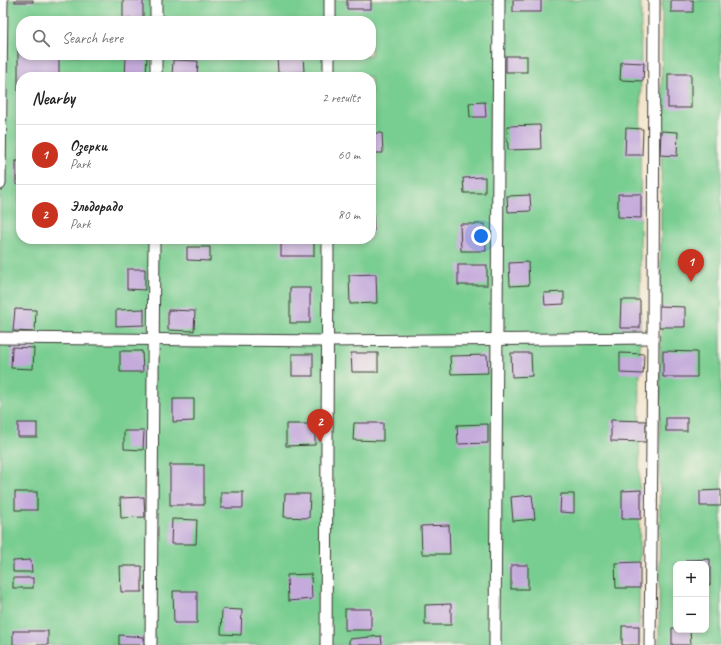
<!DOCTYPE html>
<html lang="en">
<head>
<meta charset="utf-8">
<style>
  body { margin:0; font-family:Caveat,sans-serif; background:#f2f2f2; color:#222 }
  .controls { position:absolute; right:12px; bottom:12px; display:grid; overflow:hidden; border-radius:8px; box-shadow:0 2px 6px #0003 }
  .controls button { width:36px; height:36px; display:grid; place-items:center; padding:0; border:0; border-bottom:1px solid #e0e0e0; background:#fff; color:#222; font:20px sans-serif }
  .you { position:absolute; left:481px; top:236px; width:14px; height:14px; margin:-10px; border:3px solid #fff; border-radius:50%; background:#1a73e8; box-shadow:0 0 0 6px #1a73e833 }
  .badge { display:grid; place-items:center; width:26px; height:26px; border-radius:50%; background:#c8321e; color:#fff; font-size:13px; font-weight:700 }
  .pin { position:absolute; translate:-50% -33px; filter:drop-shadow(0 1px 2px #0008) }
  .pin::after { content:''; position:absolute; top:21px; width:14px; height:12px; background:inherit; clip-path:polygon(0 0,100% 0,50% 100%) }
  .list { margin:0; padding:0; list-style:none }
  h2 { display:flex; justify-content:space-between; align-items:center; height:52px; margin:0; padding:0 16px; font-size:17px }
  h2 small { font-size:13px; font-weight:400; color:#767676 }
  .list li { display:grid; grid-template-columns:26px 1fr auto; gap:12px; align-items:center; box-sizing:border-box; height:60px; padding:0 16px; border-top:1px solid #e0e0e0 }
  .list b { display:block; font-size:15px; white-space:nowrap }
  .list p { margin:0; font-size:13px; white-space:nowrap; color:#767676 }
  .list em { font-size:13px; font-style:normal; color:#767676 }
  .icon { flex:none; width:22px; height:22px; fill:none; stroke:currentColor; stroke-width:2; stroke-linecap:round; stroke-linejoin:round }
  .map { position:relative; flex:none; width:721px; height:645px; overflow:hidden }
  .search { position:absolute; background:#fff; box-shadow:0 2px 6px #0003; left:16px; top:16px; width:360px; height:44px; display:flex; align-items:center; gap:10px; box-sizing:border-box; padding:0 14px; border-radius:16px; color:#767676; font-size:15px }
  .panel { position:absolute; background:#fff; box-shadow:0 2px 6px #0003; left:16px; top:72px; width:360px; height:172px; border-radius:16px }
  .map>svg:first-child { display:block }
</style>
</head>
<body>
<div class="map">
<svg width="721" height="645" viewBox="0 0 721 645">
  <rect width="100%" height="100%" fill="#f7f3e8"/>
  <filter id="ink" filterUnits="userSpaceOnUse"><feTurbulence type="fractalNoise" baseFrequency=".025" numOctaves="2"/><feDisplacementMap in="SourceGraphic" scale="8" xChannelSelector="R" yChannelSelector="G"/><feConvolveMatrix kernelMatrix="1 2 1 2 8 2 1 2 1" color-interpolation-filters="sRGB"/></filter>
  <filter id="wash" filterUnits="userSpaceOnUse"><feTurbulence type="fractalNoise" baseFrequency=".012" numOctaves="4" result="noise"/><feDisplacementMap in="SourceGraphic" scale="16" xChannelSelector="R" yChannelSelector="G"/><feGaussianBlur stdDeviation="0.9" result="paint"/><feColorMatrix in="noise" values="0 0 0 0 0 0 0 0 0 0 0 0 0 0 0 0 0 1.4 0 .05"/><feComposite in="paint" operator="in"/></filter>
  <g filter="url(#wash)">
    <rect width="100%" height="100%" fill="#f3e5cc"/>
    <g fill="#78cd90" stroke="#4a7456" fill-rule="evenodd">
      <path d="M0,0H641L639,645H0ZM21,21H371V55H21ZM21,77H371V239H21Z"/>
      <path d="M662,0H721V645H659ZM676,564H706V630H676Z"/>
    </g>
    <g id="blocks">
      <g fill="#c5abdc">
        <rect x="15" y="0" width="18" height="2"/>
        <rect x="123" y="0" width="20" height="19"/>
        <rect x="347" y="0" width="24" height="9"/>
        <rect x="513" y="0" width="28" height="12"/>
        <rect x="671" y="0" width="22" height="12"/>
        <rect x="173" y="17" width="23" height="4"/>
        <path d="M18,42H21V55H59V77H21V91H18Z"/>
        <path d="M277,55H303L304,72L278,73Z"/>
        <path d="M126,56L147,57L146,77H125Z"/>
        <rect x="506" y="56" width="21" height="16"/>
        <path d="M173,60L198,61L197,77H172Z"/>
        <path d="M621,62L644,63L643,81L620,80Z"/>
        <rect x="668" y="74" width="23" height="34"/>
        <path d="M485,102L486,117H470L469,103Z"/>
        <path d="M540,125L541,149L508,150L507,126Z"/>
        <path d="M626,128L643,129L642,155H625Z"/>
        <path d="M661,131L678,132L677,156L660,155Z"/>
        <path d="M371,133H382L383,153H371Z"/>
        <rect x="16" y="161" width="5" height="23"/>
        <path d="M485,177V193H464L463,178Z"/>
        <path d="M618,194H641V218L618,217Z"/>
        <path d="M530,195L531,211L508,212L507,196Z"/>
        <path d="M18,196H21V218H19Z"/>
        <path d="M371,210H373L374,231H371Z"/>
        <path d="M460,224H485L486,251H461Z"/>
        <rect x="281" y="239" width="33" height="17"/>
        <path d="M187,247H210V261L187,260Z"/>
        <path d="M528,262L529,285L510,286L509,263Z"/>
        <rect x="458" y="265" width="29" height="20"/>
        <path d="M127,269H145V290L127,289Z"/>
        <path d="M376,274L377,303L350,304L349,275Z"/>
        <rect x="290" y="288" width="20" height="35"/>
        <path d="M564,292V304L545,305L544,293Z"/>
        <path d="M621,300H640V328H620Z"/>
        <path d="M658,306L685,307V327H658Z"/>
        <path d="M15,309L36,310L35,332L13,331Z"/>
        <path d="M144,309V325L116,326V310Z"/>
        <path d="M168,310L195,311L194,331L168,330Z"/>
        <path d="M12,347L34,348L33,369L11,368Z"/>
        <path d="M120,351H142L143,372H120Z"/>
        <path d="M663,351L697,352V377H663Z"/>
        <path d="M351,353H378V372H352Z"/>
        <path d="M511,353H531L532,376L512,377Z"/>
        <path d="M620,353L644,354L643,374L620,373Z"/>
        <rect x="292" y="354" width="21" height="22"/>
        <path d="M487,355L488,373L451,374L450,356Z"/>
        <path d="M173,399H194V421L173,422Z"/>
        <rect x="666" y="418" width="21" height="13"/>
        <path d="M611,420L646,421V442L611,441Z"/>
        <rect x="18" y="423" width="19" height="14"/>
        <path d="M354,423H383V441L353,440Z"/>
        <path d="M286,424H315V445L286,446Z"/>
        <path d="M488,424V443L458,444L457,425Z"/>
        <path d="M124,431H144L143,450L124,449Z"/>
        <rect x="170" y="465" width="34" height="40"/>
        <path d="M641,490V519H622V491Z"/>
        <path d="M721,490V506H700V491Z"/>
        <rect x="15" y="492" width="22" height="18"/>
        <rect x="221" y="492" width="22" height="16"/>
        <path d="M285,494H310L309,518L284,517Z"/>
        <path d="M561,494H574V513L560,512Z"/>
        <path d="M532,495L535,519L513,521L511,497Z"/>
        <path d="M144,497L145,517L121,518L120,498Z"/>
        <path d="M172,519L197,520L196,544H171Z"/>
        <path d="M449,525L450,554H422L421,526Z"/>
        <path d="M710,559V585H706V564H686V560Z"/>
        <path d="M31,560L32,572H13V561Z"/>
        <path d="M640,562V588H616L615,563Z"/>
        <rect x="511" y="565" width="17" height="24"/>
        <path d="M120,566H142V592H121Z"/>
        <path d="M311,574L312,599L288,601L287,575Z"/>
        <rect x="13" y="578" width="20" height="10"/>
        <path d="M173,591H197V623H174Z"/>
        <path d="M451,604V625H425V605Z"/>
        <path d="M222,609L242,610L241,635L221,634Z"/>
        <rect x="345" y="609" width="26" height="21"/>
        <rect x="622" y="626" width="17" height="19"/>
        <path d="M672,628H676V630H690L691,645H672Z"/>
        <rect x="13" y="631" width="35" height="14"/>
        <path d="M119,635L144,637V645H119Z"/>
        <path d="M381,636L382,645H349V639Z"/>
      </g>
    </g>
  </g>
  <g filter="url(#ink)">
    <use href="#blocks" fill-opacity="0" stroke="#3c3a36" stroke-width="1"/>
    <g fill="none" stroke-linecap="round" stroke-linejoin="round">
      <defs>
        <g id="service">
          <path d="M156,21V0"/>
          <path d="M330,21V0"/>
          <path d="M156,77V55"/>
          <path d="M329,77V55"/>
          <path d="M0,184L2,0"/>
          <path d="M0,338L327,341L653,338"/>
          <path d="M151,645L154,239"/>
          <path d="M326,645L328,239"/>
          <path d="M495,645L499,0"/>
          <path d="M650,645L653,338L654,0"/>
        </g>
      </defs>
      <use href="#service" stroke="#3c3a36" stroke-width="13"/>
      <use href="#service" stroke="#fff" stroke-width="11"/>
    </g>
  </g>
</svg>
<div class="controls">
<button>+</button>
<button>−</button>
</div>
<div class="you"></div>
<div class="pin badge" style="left:691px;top:282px">1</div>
<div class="pin badge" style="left:320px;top:442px">2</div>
<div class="search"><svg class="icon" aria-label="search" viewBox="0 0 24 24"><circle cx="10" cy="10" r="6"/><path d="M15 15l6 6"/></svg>Search here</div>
<section class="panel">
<h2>Nearby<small>2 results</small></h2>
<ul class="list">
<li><span class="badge">1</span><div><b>Озерки</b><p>Park</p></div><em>60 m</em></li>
<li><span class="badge">2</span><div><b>Эльдорадо</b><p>Park</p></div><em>80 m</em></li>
</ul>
</section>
</div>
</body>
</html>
